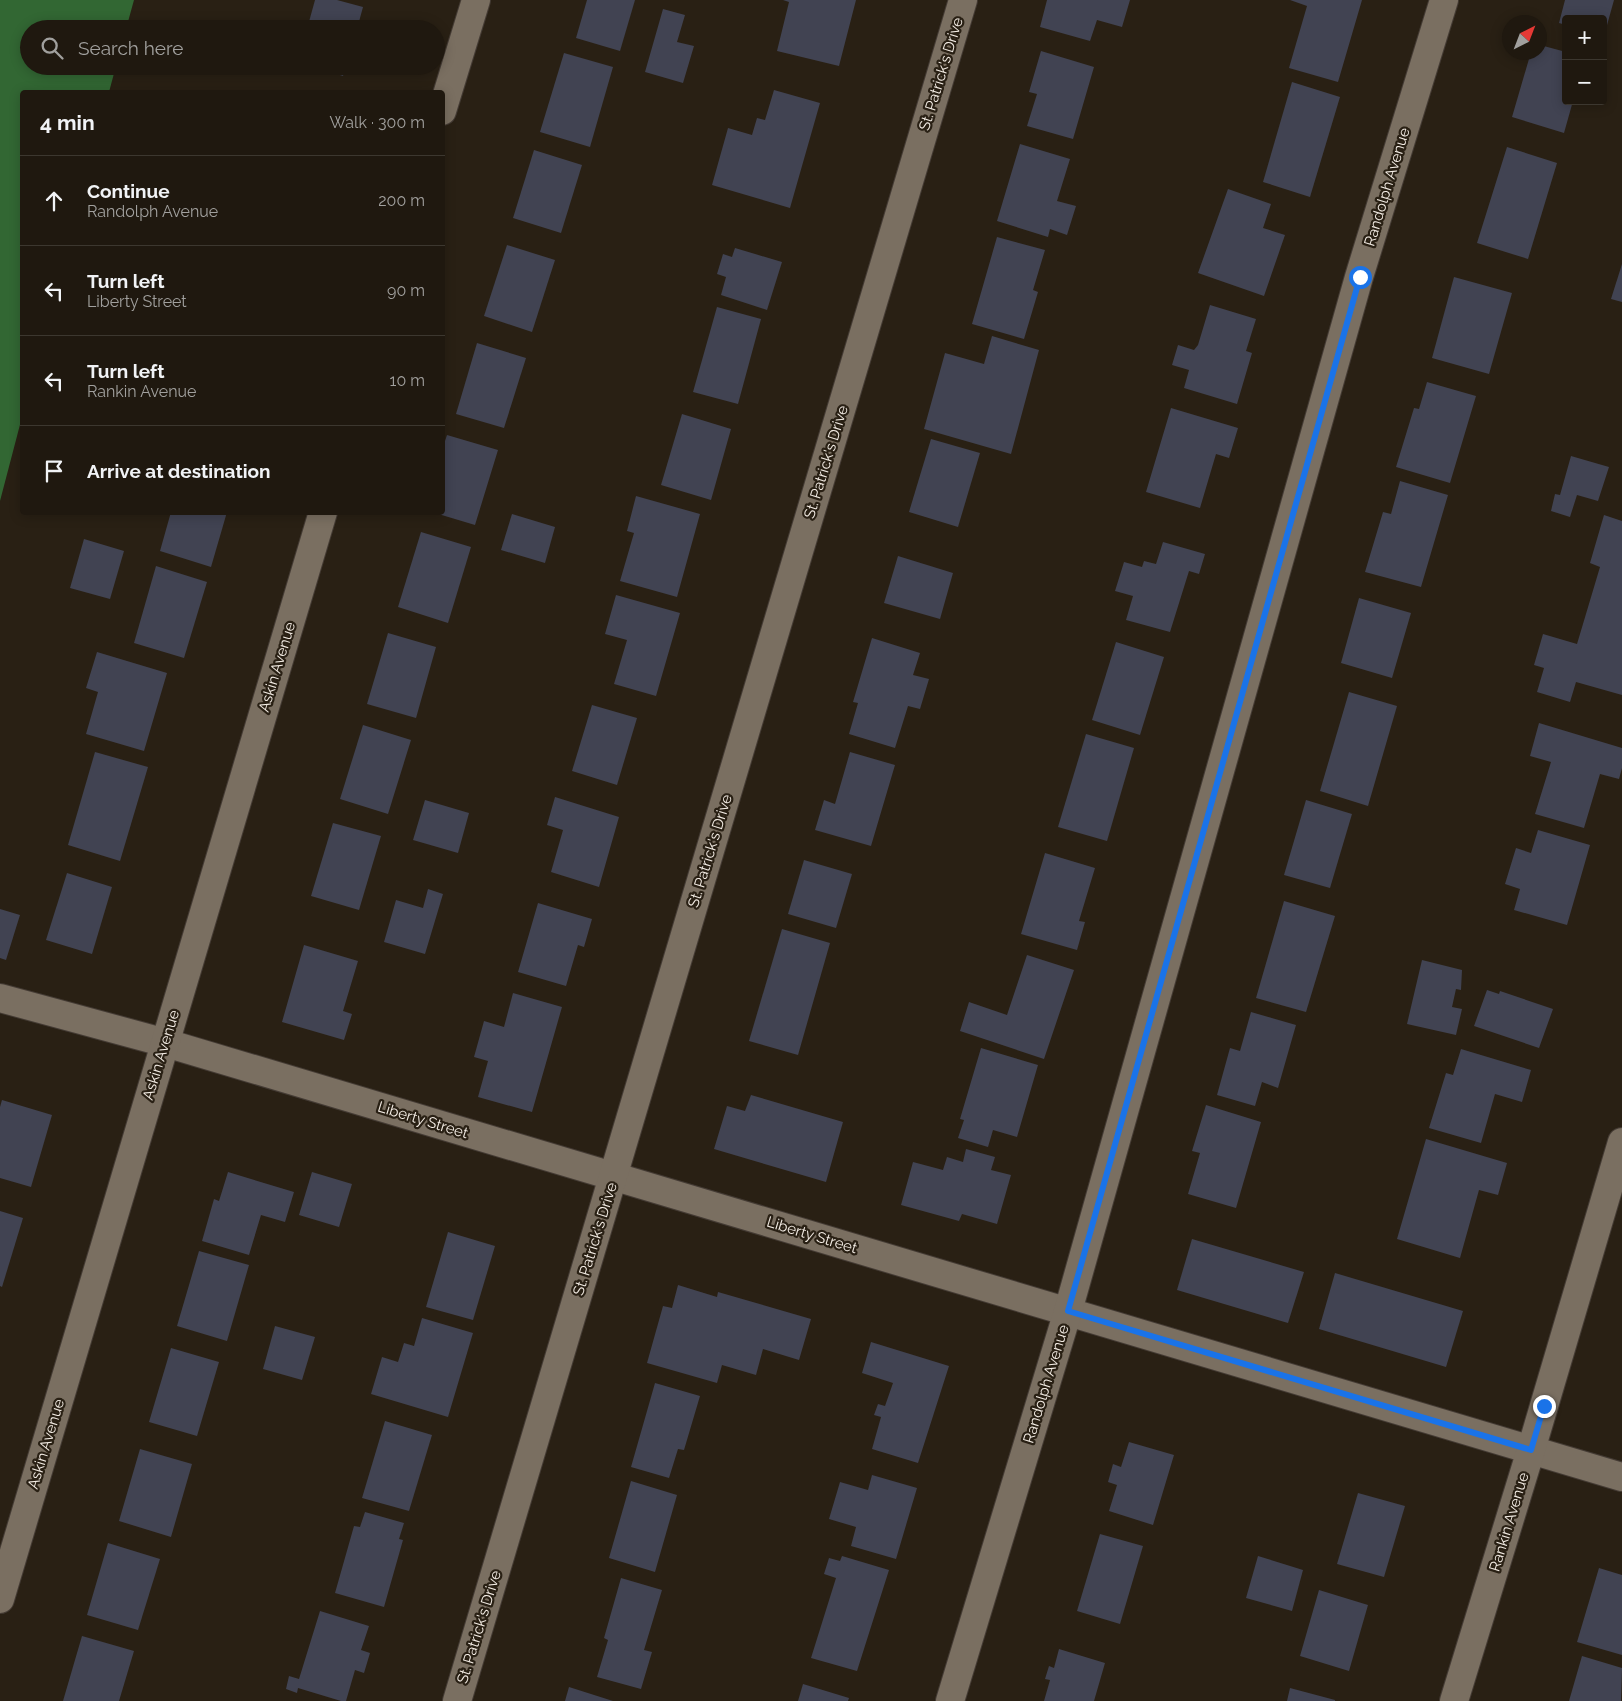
<!DOCTYPE html>
<html lang="en">
<head>
<meta charset="utf-8">
<style>
  body { margin:0; font-family:Raleway,sans-serif; background:#2c251d; color:#f1f3f6 }
  .controls { position:absolute; right:15px; top:15px; display:grid; overflow:hidden; border-radius:5px; box-shadow:0 2px 12px #0003 }
  .controls button { width:45px; height:45px; display:grid; place-items:center; padding:0; border:0; border-bottom:1px solid #3c372f; background:#1f180f; color:#f1f3f6; font:25px sans-serif }
  .compass { position:absolute; left:1502px; top:15px; width:45px; height:45px; border-radius:50%; background:#1f180f; box-shadow:0 2px 12px #0003; rotate:42deg }
  .stop { position:absolute; width:15px; height:15px; margin:-11px; border:4px solid #1a73e8; border-radius:50%; background:#fff }
  .stop.end { background:#1a73e8; border-color:#fff; box-shadow:0 1px 5px #0008 }
  .list { margin:0; padding:0; list-style:none }
  h2 { display:flex; justify-content:space-between; align-items:center; height:65px; margin:0; padding:0 20px; font-size:21px }
  h2 small { font-size:16px; font-weight:400; color:#a1a09e }
  .list li { display:grid; grid-template-columns:32px 1fr auto; gap:15px; align-items:center; box-sizing:border-box; height:90px; padding:0 20px; border-top:1px solid #3c372f }
  .list b { display:block; font-size:19px; white-space:nowrap }
  .list p { margin:0; font-size:16px; white-space:nowrap; color:#a1a09e }
  .list em { font-size:16px; font-style:normal; color:#a1a09e }
  .icon { flex:none; width:28px; height:28px; fill:none; stroke:currentColor; stroke-width:2; stroke-linecap:round; stroke-linejoin:round }
  .map { position:relative; flex:none; width:1622px; height:1701px; overflow:hidden }
  .search { position:absolute; background:#1f180f; box-shadow:0 2px 12px #0003; left:20px; top:20px; width:425px; height:55px; display:flex; align-items:center; gap:12px; box-sizing:border-box; padding:0 18px; border-radius:28px; color:#a1a09e; font-size:19px }
  .panel { position:absolute; background:#1f180f; box-shadow:0 2px 12px #0003; left:20px; top:90px; width:425px; height:425px; border-radius:5px }
  .map>svg:first-child { display:block }
</style>
</head>
<body>
<div class="map">
<svg width="1622" height="1701" viewBox="0 0 1622 1701">
  <rect width="100%" height="100%" fill="#292014"/>
  <path fill="#326733" d="M0,0H134L126,29H29V66H116L109,92H22V417L0,501Z"/>
  <g fill="#414352">
    <path d="M315,0H337L363,7L357,29H307Z"/>
    <path d="M587,0H635L620,51L576,38Z"/>
    <path d="M783,0H856L839,66L777,51L789,2Z"/>
    <path d="M1047,0H1130L1122,27L1097,20L1090,41L1040,27Z"/>
    <path d="M1290,0H1362L1338,82L1289,68L1307,6Z"/>
    <path d="M1565,0H1614L1604,36L1603,19H1566V25L1559,23Z"/>
    <path d="M663,9L685,15L677,42L694,46L683,83L645,72Z"/>
    <path d="M1540,45L1566,52V101H1573L1564,133L1512,117L1531,52H1540Z"/>
    <path d="M1041,51L1094,67L1073,139L1027,126L1037,94L1029,92Z"/>
    <path d="M564,53L613,67L590,147L540,132Z"/>
    <path d="M312,66H346L343,76Z"/>
    <path d="M1292,82L1340,97L1310,197L1263,182Z"/>
    <path d="M774,90L820,103L790,208L712,185L728,128L752,135L757,118L765,120Z"/>
    <path d="M1020,144L1070,159L1057,201L1076,206L1067,235L1050,229L1048,237L997,221Z"/>
    <path d="M1507,147L1557,163L1528,259L1477,243Z"/>
    <path d="M534,150L582,165L561,233L513,218Z"/>
    <path d="M1228,189L1271,204L1263,228L1285,235L1264,296L1198,273Z"/>
    <path d="M997,237L1045,250L1033,290L1038,292L1024,339L972,324Z"/>
    <path d="M507,245L555,260L532,332L484,316Z"/>
    <path d="M735,248L782,262L767,310L721,295L726,277L717,274L723,254L732,257Z"/>
    <path d="M1622,264V302L1611,299Z"/>
    <path d="M1454,277L1512,293L1489,374L1432,358Z"/>
    <path d="M1210,305L1256,319L1246,351L1252,353L1237,404L1184,388L1189,370L1172,365L1178,345L1194,350L1198,345Z"/>
    <path d="M717,307L761,319L738,404L693,392Z"/>
    <path d="M992,336L1039,350L1011,454L924,429L945,353L984,364Z"/>
    <path d="M477,343L526,358L504,428L456,414Z"/>
    <path d="M1427,382L1476,396L1450,483L1396,467L1414,408L1419,409Z"/>
    <path d="M1171,408L1238,428L1229,458L1216,454L1200,508L1146,492Z"/>
    <path d="M682,414L731,429L711,500L661,485Z"/>
    <path d="M447,435L498,450L475,525L435,513L442,512V450Z"/>
    <path d="M931,439L980,453L958,527L909,512Z"/>
    <path d="M1571,456L1609,467L1598,501L1577,495L1570,517L1551,511L1555,494L1560,495Z"/>
    <path d="M1400,481L1448,495L1421,587L1365,572L1383,512L1391,514Z"/>
    <path d="M636,496L700,514L677,597L620,581L634,533L627,531Z"/>
    <path d="M171,512H227L211,567L160,551Z"/>
    <path d="M512,514L555,527L545,563L501,550Z"/>
    <path d="M1604,515L1622,521V695L1576,682L1570,702L1537,692L1544,668L1534,665L1543,634L1577,644L1600,567L1590,563Z"/>
    <path d="M421,532L471,547L448,623L398,607Z"/>
    <path d="M84,539L124,551L110,599L70,588Z"/>
    <path d="M1163,542L1205,554L1199,574L1189,571L1170,632L1126,620L1133,596L1115,591L1124,562L1142,567L1144,561L1156,564Z"/>
    <path d="M898,556L953,573L940,619L884,603Z"/>
    <path d="M156,566L207,582L184,658L134,643Z"/>
    <path d="M616,595L680,613L656,696L614,684L627,640L605,634Z"/>
    <path d="M1359,598L1411,613L1392,678L1341,663Z"/>
    <path d="M388,633L436,647L416,718L367,704Z"/>
    <path d="M872,638L920,653L913,675L929,679L920,709L908,706L895,748L849,734L858,703L853,702Z"/>
    <path d="M1116,642L1164,657L1140,735L1092,720Z"/>
    <path d="M97,652L167,673L144,751L86,734L98,692L86,688Z"/>
    <path d="M1349,692L1397,706L1368,806L1320,791Z"/>
    <path d="M592,705L637,718L617,785L572,771Z"/>
    <path d="M1539,723L1622,748V768L1619,779L1600,774L1584,828L1535,814L1551,762L1530,756Z"/>
    <path d="M363,725L411,740L388,814L340,799Z"/>
    <path d="M1086,734L1134,748L1107,841L1058,827Z"/>
    <path d="M95,752L148,767L120,861L68,845Z"/>
    <path d="M850,752L895,765L871,846L815,830L824,800L835,804Z"/>
    <path d="M555,797L619,817L599,887L551,872L563,830L547,825Z"/>
    <path d="M425,800L469,813L458,853L413,840Z"/>
    <path d="M1306,800L1352,814L1330,888L1284,875Z"/>
    <path d="M333,823L381,836L359,910L311,896Z"/>
    <path d="M1538,830L1590,845L1567,925L1514,910L1520,889L1505,884L1516,848L1531,853Z"/>
    <path d="M1045,853L1095,868L1079,921L1085,922L1077,950L1021,934Z"/>
    <path d="M804,860L852,874L836,928L788,914Z"/>
    <path d="M67,873L112,887L92,954L46,940Z"/>
    <path d="M428,889L443,894L425,954L384,942L396,900L423,908Z"/>
    <path d="M1284,901L1335,916L1306,1012L1256,998Z"/>
    <path d="M538,903L592,919L584,947L578,945L566,986L518,972Z"/>
    <path d="M0,909L20,915L6,960L0,958Z"/>
    <path d="M782,929L830,943L798,1055L749,1041Z"/>
    <path d="M304,945L358,961L343,1011L352,1014L344,1040L282,1022Z"/>
    <path d="M1027,955L1074,970L1044,1059L960,1031L969,1002L1007,1015Z"/>
    <path d="M1422,960L1462,970L1461,990L1456,989L1452,1007L1462,1009L1456,1035L1407,1024Z"/>
    <path d="M1487,990L1499,994L1500,991L1553,1009L1539,1048L1474,1026Z"/>
    <path d="M513,993L562,1007L532,1112L478,1097L488,1061L474,1057L484,1021L504,1027Z"/>
    <path d="M1251,1012L1296,1025L1278,1088L1262,1082L1255,1106L1217,1095L1230,1048L1240,1051Z"/>
    <path d="M981,1048L1038,1065L1017,1137L993,1130L988,1147L958,1138L964,1120L960,1119Z"/>
    <path d="M1461,1049L1531,1070L1522,1102L1495,1094L1481,1143L1429,1128L1446,1073L1453,1075Z"/>
    <path d="M751,1095L843,1122L826,1182L714,1149L727,1106L745,1111Z"/>
    <path d="M2,1100L52,1115L31,1187L0,1178V1107Z"/>
    <path d="M1206,1105L1261,1122L1236,1208L1188,1194L1200,1153L1192,1151Z"/>
    <path d="M1426,1139L1507,1163L1498,1195L1479,1190L1460,1258L1397,1239Z"/>
    <path d="M966,1149L995,1157L991,1170L1011,1175L997,1224L962,1214L959,1221L901,1205L913,1162L943,1170L947,1157L963,1162Z"/>
    <path d="M228,1172L294,1192L285,1222L261,1215L249,1255L202,1241L214,1199L219,1201Z"/>
    <path d="M312,1172L352,1184L339,1227L299,1215Z"/>
    <path d="M0,1211L23,1218L2,1287L0,1286Z"/>
    <path d="M448,1232L495,1246L473,1320L426,1307Z"/>
    <path d="M1192,1239L1304,1272L1288,1323L1177,1290Z"/>
    <path d="M199,1251L249,1265L227,1341L177,1326Z"/>
    <path d="M1335,1273L1463,1311L1446,1367L1319,1329Z"/>
    <path d="M678,1285L717,1297L718,1292L811,1319L799,1360L763,1349L756,1375L722,1365L717,1383L647,1363L663,1306L672,1308Z"/>
    <path d="M422,1318L473,1333L448,1417L371,1394L382,1357L398,1362L404,1343L414,1346Z"/>
    <path d="M275,1326L315,1337L302,1380L263,1369Z"/>
    <path d="M871,1342L949,1366L918,1463L872,1449L881,1417L874,1415L878,1404L885,1406L893,1383L862,1373Z"/>
    <path d="M171,1348L219,1362L197,1436L149,1422Z"/>
    <path d="M655,1383L700,1396L684,1450L678,1449L669,1478L631,1467Z"/>
    <path d="M385,1421L432,1435L409,1511L362,1498Z"/>
    <path d="M1129,1442L1174,1455L1153,1525L1109,1511L1117,1485L1108,1482L1113,1464L1121,1467Z"/>
    <path d="M140,1449L192,1464L171,1537L119,1521Z"/>
    <path d="M872,1475L917,1488L896,1559L851,1546L856,1527L829,1519L840,1482L868,1490Z"/>
    <path d="M631,1481L677,1495L655,1572L609,1558Z"/>
    <path d="M1358,1493L1405,1506L1384,1577L1337,1564Z"/>
    <path d="M365,1512L404,1523L399,1539L403,1540L384,1607L335,1593L354,1526L360,1527Z"/>
    <path d="M1100,1534L1143,1546L1120,1624L1077,1611Z"/>
    <path d="M108,1543L160,1559L138,1630L87,1615Z"/>
    <path d="M842,1556L889,1570L857,1671L811,1658L836,1578L824,1574L829,1558L840,1561Z"/>
    <path d="M1258,1556L1303,1570L1292,1611L1246,1598Z"/>
    <path d="M1599,1568L1622,1575V1655L1577,1642Z"/>
    <path d="M621,1578L662,1590L644,1650L652,1652L641,1689L597,1677L608,1640L604,1638Z"/>
    <path d="M1319,1590L1368,1605L1349,1671L1300,1656Z"/>
    <path d="M320,1611L369,1626L361,1650L370,1653L364,1673L355,1670L346,1701H341L298,1688L297,1693L286,1689L289,1676L299,1679Z"/>
    <path d="M82,1636L134,1651L119,1701H63Z"/>
    <path d="M1059,1649L1105,1663L1094,1701H1044L1050,1680L1045,1679L1049,1666L1054,1668Z"/>
    <path d="M1582,1656L1622,1668L1621,1701H1569Z"/>
    <path d="M803,1684L849,1698L848,1701H798Z"/>
    <path d="M569,1687L613,1701H565Z"/>
    <path d="M1290,1688L1335,1700V1701H1287Z"/>
  </g>
  <g fill="none" stroke-linecap="round" stroke-linejoin="round">
    <defs>
      <g id="minor">
        <path d="M442,111L476,0"/>
        <path d="M0,998L166,1043L1622,1477"/>
        <path d="M0,1599L323,512"/>
        <path d="M457,1701L963,0"/>
        <path d="M950,1701L1068,1311L1359,277L1444,0"/>
        <path d="M1454,1701L1531,1450L1622,1142"/>
      </g>
    </defs>
    <use href="#minor" stroke="#443b34" stroke-width="30"/>
    <use href="#minor" stroke="#7a6f61" stroke-width="28"/>
  </g>
  <g fill="none" stroke-linecap="round" stroke-linejoin="round">
    <path stroke="#1a73e8" stroke-width="6" d="M1360,277L1068,1311L1531,1450L1544,1406"/>
  </g>
  <g text-anchor="middle" stroke-width="4.5" stroke-linejoin="round" paint-order="stroke">
    <g font-size="15" fill="#f5eee6" stroke="#292014">
      <text transform="translate(941 74) rotate(-73)" y="5">St. Patrick's Drive</text>
      <text transform="translate(1387 187) rotate(-73)" y="5">Randolph Avenue</text>
      <text transform="translate(826 462) rotate(-73)" y="5">St. Patrick's Drive</text>
      <text transform="translate(277 667) rotate(-73)" y="5">Askin Avenue</text>
      <text transform="translate(710 851) rotate(-73)" y="5">St. Patrick's Drive</text>
      <text transform="translate(161 1055) rotate(-73)" y="5">Askin Avenue</text>
      <text transform="translate(423 1120) rotate(17)" y="5">Liberty Street</text>
      <text transform="translate(812 1235) rotate(17)" y="5">Liberty Street</text>
      <text transform="translate(595 1239) rotate(-73)" y="5">St. Patrick's Drive</text>
      <text transform="translate(1046 1384) rotate(-73)" y="5">Randolph Avenue</text>
      <text transform="translate(46 1444) rotate(-73)" y="5">Askin Avenue</text>
      <text transform="translate(1509 1522) rotate(-73)" y="5">Rankin Avenue</text>
      <text transform="translate(479 1627) rotate(-73)" y="5">St. Patrick's Drive</text>
    </g>
  </g>
</svg>
<div class="controls">
<button>+</button>
<button>−</button>
</div>
<svg class="compass" viewBox="-18 -18 36 36"><path d="M0-13l5 13h-10z" fill="#e53935"/><path d="M0 13l5-13h-10z" fill="#a1a09e"/></svg>
<div class="stop" style="left:1360px;top:277px"></div>
<div class="stop end" style="left:1544px;top:1406px"></div>
<div class="search"><svg class="icon" aria-label="search" viewBox="0 0 24 24"><circle cx="10" cy="10" r="6"/><path d="M15 15l6 6"/></svg>Search here</div>
<section class="panel">
<h2>4 min<small>Walk · 300 m</small></h2>
<ul class="list">
<li><svg class="icon" aria-label="ahead" viewBox="0 0 24 24"><path d="M12 20V5M6 11l6-6 6 6"/></svg><div><b>Continue</b><p>Randolph Avenue</p></div><em>200 m</em></li>
<li><svg class="icon" aria-label="left" viewBox="0 0 24 24"><path d="M17 20v-9H6M10 6l-5 5 5 5"/></svg><div><b>Turn left</b><p>Liberty Street</p></div><em>90 m</em></li>
<li><svg class="icon" aria-label="left" viewBox="0 0 24 24"><path d="M17 20v-9H6M10 6l-5 5 5 5"/></svg><div><b>Turn left</b><p>Rankin Avenue</p></div><em>10 m</em></li>
<li><svg class="icon" aria-label="arrive" viewBox="0 0 24 24"><path d="M6 21V4h12l-3 4 3 4H6"/></svg><div><b>Arrive at destination</b></div></li>
</ul>
</section>
</div>
</body>
</html>
